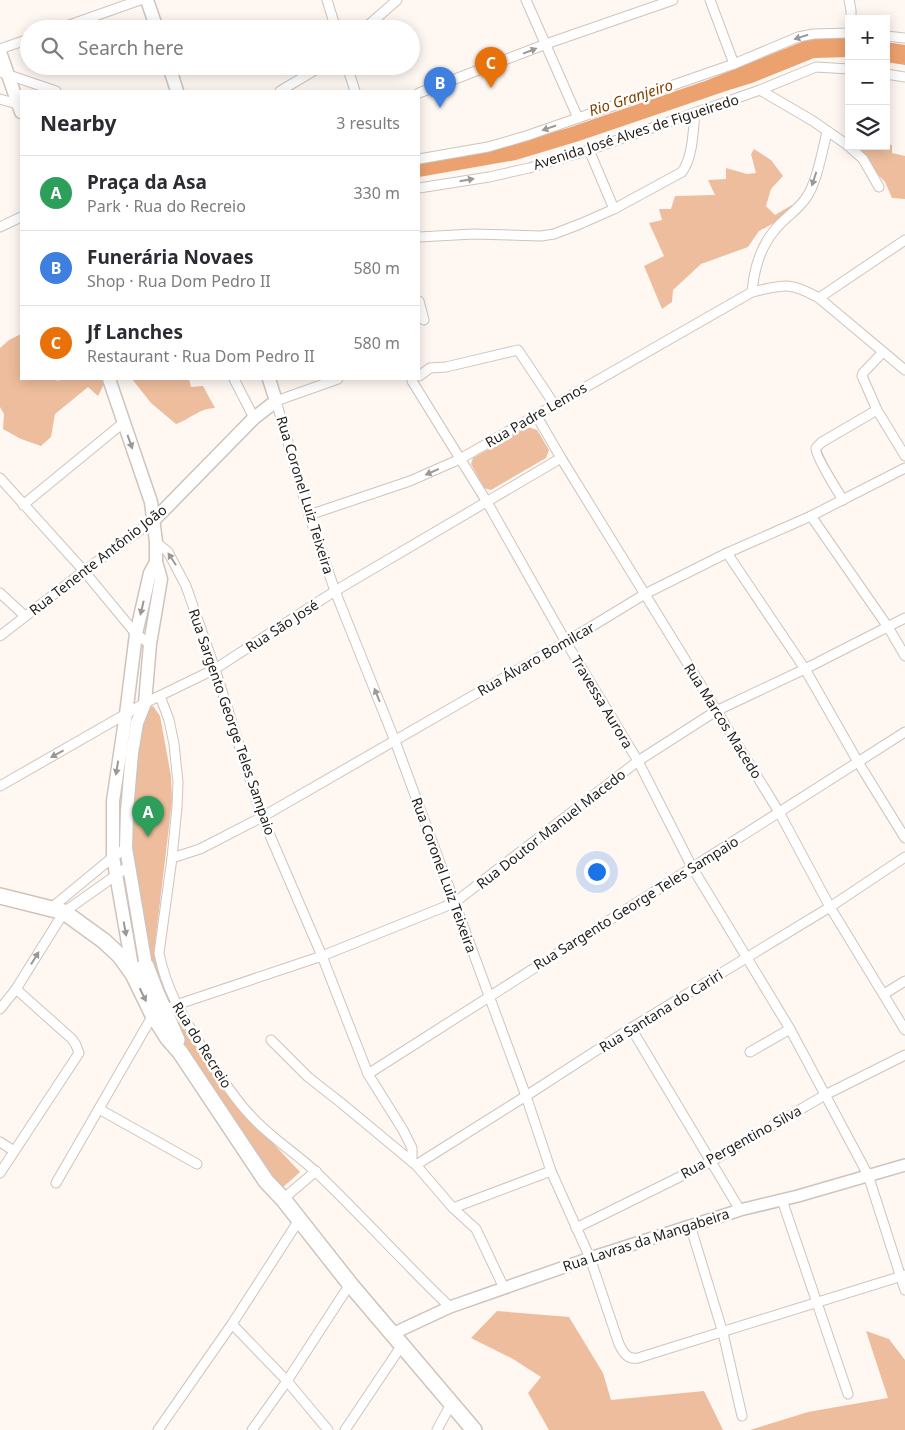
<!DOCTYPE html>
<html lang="en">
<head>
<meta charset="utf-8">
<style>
  body { margin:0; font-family:"Noto Sans",sans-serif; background:#f2f2f3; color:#2b2b33 }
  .controls { position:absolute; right:15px; top:15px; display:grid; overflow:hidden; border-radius:0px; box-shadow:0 2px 12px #0003 }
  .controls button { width:45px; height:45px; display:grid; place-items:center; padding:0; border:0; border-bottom:1px solid #e1e1e2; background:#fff; color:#2b2b33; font:25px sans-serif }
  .you { position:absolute; left:596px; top:871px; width:18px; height:18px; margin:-12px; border:4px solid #fff; border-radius:50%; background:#1a73e8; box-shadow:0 0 0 8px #1a73e833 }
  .badge { display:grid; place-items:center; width:32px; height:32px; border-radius:50%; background:#2782af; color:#fff; font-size:16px; font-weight:700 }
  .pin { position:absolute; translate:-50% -41px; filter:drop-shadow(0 1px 2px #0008) }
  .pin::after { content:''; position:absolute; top:26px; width:18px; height:15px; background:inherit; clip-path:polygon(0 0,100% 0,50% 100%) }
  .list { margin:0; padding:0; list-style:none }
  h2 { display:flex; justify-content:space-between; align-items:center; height:65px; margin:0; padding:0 20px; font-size:21px }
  h2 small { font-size:16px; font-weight:400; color:#7c7c81 }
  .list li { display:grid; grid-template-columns:32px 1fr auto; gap:15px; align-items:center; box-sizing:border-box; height:75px; padding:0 20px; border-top:1px solid #e1e1e2 }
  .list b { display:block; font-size:19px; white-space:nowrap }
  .list p { margin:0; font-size:16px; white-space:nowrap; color:#7c7c81 }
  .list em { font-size:16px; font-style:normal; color:#7c7c81 }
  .icon { flex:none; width:28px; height:28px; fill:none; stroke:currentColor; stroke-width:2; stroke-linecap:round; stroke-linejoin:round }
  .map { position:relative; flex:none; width:905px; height:1430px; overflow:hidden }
  .search { position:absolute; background:#fff; box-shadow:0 2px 12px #0003; left:20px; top:20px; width:400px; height:55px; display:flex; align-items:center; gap:12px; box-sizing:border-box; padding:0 18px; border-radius:28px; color:#7c7c81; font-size:19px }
  .panel { position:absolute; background:#fff; box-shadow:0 2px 12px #0003; left:20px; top:90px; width:400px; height:290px; border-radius:0px }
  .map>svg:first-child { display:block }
</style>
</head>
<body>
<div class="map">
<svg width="905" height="1430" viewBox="0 0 905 1430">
  <rect width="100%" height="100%" fill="#fef7f2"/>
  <g fill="#edbd9d">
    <path d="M886,144L892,145V153L905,156V199L892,198L885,182L851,146H886Z"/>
    <path d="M754,149L771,160L783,176L771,189L766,206L775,215L792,205L791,214L759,231L748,247L701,264L673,290L672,302L662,309L644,266L664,256L649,223L662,220L659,209H671L675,196L715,195L708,180L726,179V168L747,174L756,173L751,154Z"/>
    <path d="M21,334V379H56L57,381L63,379H102L104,384L98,396L88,387L55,414L51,437L41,446L21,439L3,429L4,414L0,407V348L9,340Z"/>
    <path d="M132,379H189L191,387L203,386L215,408C200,408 190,419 176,424L151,403Z"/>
    <path d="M528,427L537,430L549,450L546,458L491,490L484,488L471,464L473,458Z"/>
    <path d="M153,706L160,716L171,776L172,801L155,944L160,979L169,996L161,997L140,930L129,812L142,713Z"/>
    <path d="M175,1015L224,1091L300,1172L281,1189L191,1056L169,1017Z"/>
    <path d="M497,1311L569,1317L603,1373L611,1400L704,1391L723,1430H549L528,1393L541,1377L513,1359L471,1338Z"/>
    <path d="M866,1331L889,1339L905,1360V1430H750L808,1412L888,1398Z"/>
  </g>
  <g fill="#eba26e">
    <path d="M823,36L849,38V57L814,58L752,83L729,90L579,141L516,160L419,177V162L482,152L568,128L705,81L809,39Z"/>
    <path d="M886,42L905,45V65L886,62Z"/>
  </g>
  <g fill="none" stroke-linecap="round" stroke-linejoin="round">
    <defs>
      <g id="minor">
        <path d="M327,0L336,29"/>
        <path d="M526,0L578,118"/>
        <path d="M710,0L734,64"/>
        <path d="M849,0L851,10V19"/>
        <path d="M58,29L140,0"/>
        <path d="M364,29L397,0"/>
        <path d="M886,36L905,38"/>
        <path d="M0,49L29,39"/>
        <path d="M347,66L355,91"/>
        <path d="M0,72L56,91"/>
        <path d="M886,74L905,77"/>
        <path d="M760,90L813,121L846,144L863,159L879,187"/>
        <path d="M280,91L322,66"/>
        <path d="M419,93L546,44L673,0"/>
        <path d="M0,99L21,105"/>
        <path d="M589,150L614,209"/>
        <path d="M419,159L488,147L526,136L734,64L798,37L814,34L849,33"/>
        <path d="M419,188L489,177L529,168L589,150L760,90L816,67L849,69"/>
        <path d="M0,227L21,217"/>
        <path d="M419,237L473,234L541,236L554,234L580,224L614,209L682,172C693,157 693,131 695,113"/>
        <path d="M752,292C754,270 759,249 774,231C783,219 797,211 806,198C817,182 822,152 827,132"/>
        <path d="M819,298L905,240"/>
        <path d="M419,301L424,320"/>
        <path d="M883,352L863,373L862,376L877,410L905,456"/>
        <path d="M419,376L430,368L446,367L518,350L554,404"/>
        <path d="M234,379L254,418"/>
        <path d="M338,379L276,401L309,515L335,591L395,741L526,1096L551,1171L590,1258L619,1344C623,1352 627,1360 638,1358L905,1275"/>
        <path d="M412,381L487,502L566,642L638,761L692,867L790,1029L868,1175L905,1290"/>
        <path d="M536,415L561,458L779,812L830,907L905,1030"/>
        <path d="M0,478L84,571L136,634L150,644"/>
        <path d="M843,500C838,492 814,454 816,448C816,447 821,443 822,442L877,410"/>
        <path d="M23,505L123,423"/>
        <path d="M309,515L410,481L460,459L752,292C784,285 789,281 819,298L905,370"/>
        <path d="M811,516L888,627L905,656"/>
        <path d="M156,542L168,552L186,586L215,669L262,817L322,956L368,1074L403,1130L412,1148V1162"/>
        <path d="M727,553L805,669L858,762L905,838"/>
        <path d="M0,593L25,616"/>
        <path d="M0,636L84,571L154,520"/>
        <path d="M160,696L169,720L174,744L178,782L177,807L172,858L159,953C167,993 184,1018 205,1052C219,1074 233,1097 251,1116C271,1138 296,1153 317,1173C363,1217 405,1264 450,1307"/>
        <path d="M0,786L145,703L215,669L335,591L561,458"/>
        <path d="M172,858L200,849L262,817L566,642L645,594L727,553L811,516L905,468"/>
        <path d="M50,909L113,857L126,848"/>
        <path d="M884,994L905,981"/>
        <path d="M0,1009L16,989L64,912L129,866"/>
        <path d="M631,1028L740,1210"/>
        <path d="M271,1040L308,1077L340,1102L416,1165L453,1208L476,1229L504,1288"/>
        <path d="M750,1052L790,1029"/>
        <path d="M368,1074L905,732"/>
        <path d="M99,1109L197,1164"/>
        <path d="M0,1142L14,1151"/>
        <path d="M416,1165L526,1096L631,1028L830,907L905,857"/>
        <path d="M0,1173L79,1053L76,1045L72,1039L16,989"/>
        <path d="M56,1183L153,1015L176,1005L322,956L454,903L638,761L716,711L805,669L905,618"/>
        <path d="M283,1199L316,1171"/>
        <path d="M782,1200L848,1394"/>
        <path d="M453,1208L551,1171"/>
        <path d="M690,1225L723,1333L742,1416"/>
        <path d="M576,1228L712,1161L825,1095L905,1055"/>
        <path d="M232,1324L287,1381L328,1430"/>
        <path d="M158,1430L232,1324L299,1220"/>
        <path d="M252,1430L287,1381L350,1284"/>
        <path d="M345,1430L402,1345"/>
        <path d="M437,1430L451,1404"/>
      </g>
      <path id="tertiary" d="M392,1334L450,1307L590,1258L740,1210L798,1196L905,1165"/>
      <g id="secondary">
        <path d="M147,0L157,29"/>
        <path d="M0,52L21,112"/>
        <path d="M169,66L177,91"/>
        <path d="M109,379L151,502L156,542V562L161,579L150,644L145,703L137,723L132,753L127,811L126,848L146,966"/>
        <path d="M154,520L254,418L276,401L269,379"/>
        <path d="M133,972L113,857V801L126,714L136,634L150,573L156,562"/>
      </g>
      <g id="trunk">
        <path d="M0,896L64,912L104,941L120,956L133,974L153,1015L167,1037L180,1052L266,1181L283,1199L350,1284L474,1430"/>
        <path d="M133,974L146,966L156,992L177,1040"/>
      </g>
    </defs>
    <use href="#minor" stroke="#cfc4bd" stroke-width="11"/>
    <use href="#tertiary" stroke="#cfc4bd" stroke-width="14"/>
    <use href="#secondary" stroke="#cfc4bd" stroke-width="15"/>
    <use href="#trunk" stroke="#cfc4bd" stroke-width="18"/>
    <use href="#minor" stroke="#fff" stroke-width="9"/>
    <use href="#tertiary" stroke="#fff" stroke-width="11"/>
    <use href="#secondary" stroke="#fff" stroke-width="12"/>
    <use href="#trunk" stroke="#fff" stroke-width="15"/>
  </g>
  <defs><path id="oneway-solid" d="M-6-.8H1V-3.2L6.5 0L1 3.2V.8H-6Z" transform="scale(1.25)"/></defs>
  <g fill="#9b9998">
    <use href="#oneway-solid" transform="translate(801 37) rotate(163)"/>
    <use href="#oneway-solid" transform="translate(530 51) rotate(-21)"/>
    <use href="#oneway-solid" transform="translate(549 128) rotate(161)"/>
    <use href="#oneway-solid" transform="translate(814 179) rotate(108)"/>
    <use href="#oneway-solid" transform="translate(467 180) rotate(-10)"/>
    <use href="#oneway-solid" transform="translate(130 442) rotate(70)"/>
    <use href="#oneway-solid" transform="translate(432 472) rotate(156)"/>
    <use href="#oneway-solid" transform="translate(172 559) rotate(-123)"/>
    <use href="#oneway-solid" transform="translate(142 608) rotate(103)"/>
    <use href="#oneway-solid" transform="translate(377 695) rotate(-112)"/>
    <use href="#oneway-solid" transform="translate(57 754) rotate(151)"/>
    <use href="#oneway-solid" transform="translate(117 768) rotate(99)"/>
    <use href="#oneway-solid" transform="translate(125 929) rotate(80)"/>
    <use href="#oneway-solid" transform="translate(35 958) rotate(-58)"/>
    <use href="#oneway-solid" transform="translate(143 995) rotate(64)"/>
  </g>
  <g text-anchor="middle" stroke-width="5" stroke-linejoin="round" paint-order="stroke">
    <g font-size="14" fill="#211d1b" stroke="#fff">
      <text transform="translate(636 132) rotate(-18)" y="5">Avenida José Alves de Figueiredo</text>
      <text transform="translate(536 415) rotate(-30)" y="5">Rua Padre Lemos</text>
      <text transform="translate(305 495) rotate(73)" y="5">Rua Coronel Luiz Teixeira</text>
      <text transform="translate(98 560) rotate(-38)" y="5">Rua Tenente Antônio João</text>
      <text transform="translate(282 626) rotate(-33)" y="5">Rua São José</text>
      <text transform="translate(536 659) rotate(-30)" y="5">Rua Álvaro Bomilcar</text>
      <text transform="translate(602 702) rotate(59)" y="5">Travessa Aurora</text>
      <text transform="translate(723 721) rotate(58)" y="5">Rua Marcos Macedo</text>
      <text transform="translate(232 722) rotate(71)" y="5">Rua Sargento George Teles Sampaio</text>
      <text transform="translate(551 829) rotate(-38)" y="5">Rua Doutor Manuel Macedo</text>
      <text transform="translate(444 875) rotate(70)" y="5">Rua Coronel Luiz Teixeira</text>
      <text transform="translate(636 903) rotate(-32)" y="5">Rua Sargento George Teles Sampaio</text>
      <text transform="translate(661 1011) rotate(-32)" y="5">Rua Santana do Cariri</text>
      <text transform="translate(202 1045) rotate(58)" y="5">Rua do Recreio</text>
      <text transform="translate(741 1142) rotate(-29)" y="5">Rua Pergentino Silva</text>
      <text transform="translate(646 1240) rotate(-18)" y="5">Rua Lavras da Mangabeira</text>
    </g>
    <g font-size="15" font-style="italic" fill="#844200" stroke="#fff">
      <text transform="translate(631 98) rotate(-18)" y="5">Rio Granjeiro</text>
    </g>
  </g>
</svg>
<div class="controls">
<button>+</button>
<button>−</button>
<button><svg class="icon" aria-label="layers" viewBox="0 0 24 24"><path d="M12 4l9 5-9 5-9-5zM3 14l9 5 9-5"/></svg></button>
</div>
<div class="you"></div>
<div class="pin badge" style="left:148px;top:837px;background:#2e9e5b">A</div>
<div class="pin badge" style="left:440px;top:108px;background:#3f7fe0">B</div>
<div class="pin badge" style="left:491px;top:88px;background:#e8710a">C</div>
<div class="search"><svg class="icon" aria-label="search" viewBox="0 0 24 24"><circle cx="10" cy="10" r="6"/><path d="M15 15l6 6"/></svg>Search here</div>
<section class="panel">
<h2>Nearby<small>3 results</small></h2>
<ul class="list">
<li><span class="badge" style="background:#2e9e5b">A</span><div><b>Praça da Asa</b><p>Park · Rua do Recreio</p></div><em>330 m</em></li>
<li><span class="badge" style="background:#3f7fe0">B</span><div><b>Funerária Novaes</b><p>Shop · Rua Dom Pedro II</p></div><em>580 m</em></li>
<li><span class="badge" style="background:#e8710a">C</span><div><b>Jf Lanches</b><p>Restaurant · Rua Dom Pedro II</p></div><em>580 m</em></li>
</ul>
</section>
</div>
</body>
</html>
